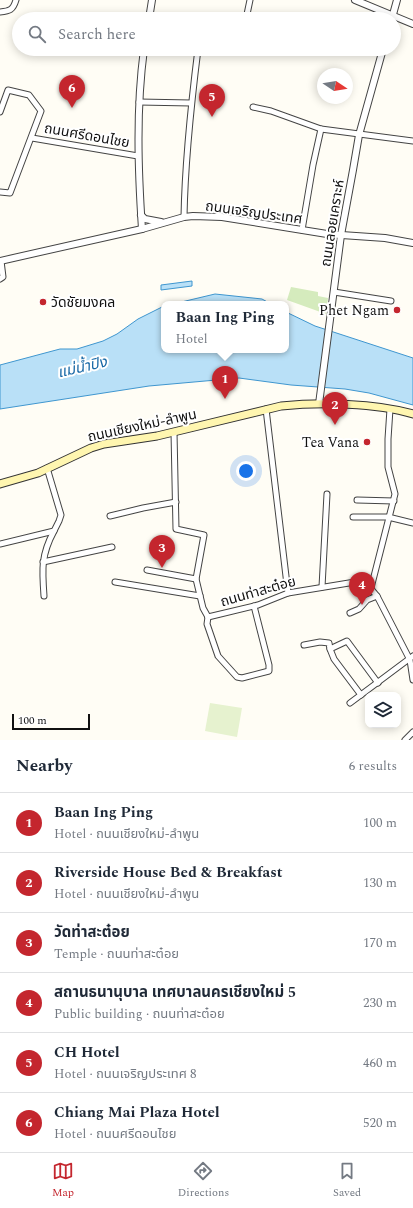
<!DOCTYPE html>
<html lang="en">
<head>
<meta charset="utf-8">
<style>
  body { margin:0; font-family:Spectral,"Noto Sans Thai",serif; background:#f6f6f7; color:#1f2937 }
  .controls { position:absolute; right:12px; bottom:12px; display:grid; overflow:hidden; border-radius:8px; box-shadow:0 2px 10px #0003 }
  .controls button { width:36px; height:36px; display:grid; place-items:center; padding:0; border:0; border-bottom:1px solid #e0e1e3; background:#fff; color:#1f2937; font:20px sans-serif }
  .compass { position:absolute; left:317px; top:68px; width:36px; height:36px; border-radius:50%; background:#fff; box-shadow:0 2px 10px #0003; rotate:102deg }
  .scale { position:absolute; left:12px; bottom:10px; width:78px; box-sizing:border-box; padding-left:4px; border:2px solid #111; border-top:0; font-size:11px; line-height:14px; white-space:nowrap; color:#111; -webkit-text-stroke:3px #fff; paint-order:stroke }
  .you { position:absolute; left:246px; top:471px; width:14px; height:14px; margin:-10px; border:3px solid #fff; border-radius:50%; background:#1a73e8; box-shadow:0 0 0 6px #1a73e833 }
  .badge { display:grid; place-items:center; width:26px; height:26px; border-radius:50%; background:#c4262e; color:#fff; font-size:13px; font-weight:700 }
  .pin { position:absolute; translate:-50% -33px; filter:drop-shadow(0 1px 2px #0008) }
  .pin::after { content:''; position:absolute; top:21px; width:14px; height:12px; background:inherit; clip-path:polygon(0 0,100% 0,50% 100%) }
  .popup { position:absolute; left:161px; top:301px; width:128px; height:52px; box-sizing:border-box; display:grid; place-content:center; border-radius:8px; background:#fff; filter:drop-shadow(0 1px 3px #0005); font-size:13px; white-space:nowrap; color:#747a83 }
  .popup b { font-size:15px; color:#1f2937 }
  .popup::after { content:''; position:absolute; left:50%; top:100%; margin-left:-8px; border:8px solid transparent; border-top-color:#fff }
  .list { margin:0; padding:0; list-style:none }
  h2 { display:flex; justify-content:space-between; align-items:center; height:52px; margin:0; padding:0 16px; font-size:17px }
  h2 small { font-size:13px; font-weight:400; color:#747a83 }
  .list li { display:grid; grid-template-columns:26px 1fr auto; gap:12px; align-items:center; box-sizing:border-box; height:60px; padding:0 16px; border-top:1px solid #e0e1e3 }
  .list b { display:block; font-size:15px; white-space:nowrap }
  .list p { margin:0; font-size:13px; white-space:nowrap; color:#747a83 }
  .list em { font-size:13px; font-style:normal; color:#747a83 }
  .icon { flex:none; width:22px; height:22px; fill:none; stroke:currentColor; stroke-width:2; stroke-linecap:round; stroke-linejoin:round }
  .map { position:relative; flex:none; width:413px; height:740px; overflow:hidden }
  .search { position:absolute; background:#fff; box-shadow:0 2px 10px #0003; left:12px; right:12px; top:12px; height:44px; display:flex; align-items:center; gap:10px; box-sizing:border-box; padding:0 14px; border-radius:22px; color:#747a83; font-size:15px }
  .sheet { height:412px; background:#fff }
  nav { display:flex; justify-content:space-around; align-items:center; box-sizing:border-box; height:56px; border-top:1px solid #e0e1e3; background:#fff; font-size:11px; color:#747a83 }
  nav a { display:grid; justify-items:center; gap:2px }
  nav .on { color:#c4262e }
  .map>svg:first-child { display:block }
</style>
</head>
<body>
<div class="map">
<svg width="413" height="740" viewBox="0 0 413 740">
  <rect width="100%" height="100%" fill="#fffdf5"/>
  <path fill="#d5ebbd" d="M291,287L318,292V296L328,298L326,314L287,300Z"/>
  <path fill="#e6f2cf" d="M210,703L242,708L237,737L205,731Z"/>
  <g fill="#b9e0f7" stroke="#3f96cf">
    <path d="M192,281V286L161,290V285Z"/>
    <path d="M215,294L262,299L271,304H173Z"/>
    <path d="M164,306V350H286V312L315,326L413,358V405L369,393L345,389L291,385L239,378L149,386L0,409V365L60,349H77L103,341L117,334L138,319Z"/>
  </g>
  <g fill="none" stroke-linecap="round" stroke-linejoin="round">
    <defs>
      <g id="minor">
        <path d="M0,12C10,11 13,10 16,0"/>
        <path d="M246,19L250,0"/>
        <path d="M139,102L191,103"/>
        <path d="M253,107L271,111L321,129L413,141"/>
        <path d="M0,112L8,90L29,95L41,111L10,193L0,192"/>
        <path d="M32,138L138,156"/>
        <path d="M184,217C185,160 191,105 198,49"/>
        <path d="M302,230L313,165L321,129"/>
        <path d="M0,279L3,277L1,261"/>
        <path d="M334,292L391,301"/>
        <path d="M266,409L288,593"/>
        <path d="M174,432L176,529L204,535L196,579L203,608L208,617"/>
        <path d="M357,500L394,501"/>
        <path d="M110,516L143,508L176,502"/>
        <path d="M353,517H388L413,523"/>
        <path d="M0,544L54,531L59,521L61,515L47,468"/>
        <path d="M43,562L112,547"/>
        <path d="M147,570L196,579"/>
        <path d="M115,582L200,596"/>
        <path d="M322,587L327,494"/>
        <path d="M371,588L395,494L388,467V439L390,409"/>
        <path d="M44,596C42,569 41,555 54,531"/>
        <path d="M350,613L359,609L367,600L377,596"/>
        <path d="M208,617L258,605L288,593L355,582C366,584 371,588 377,596L410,660L413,680"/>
        <path d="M208,617L207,624L218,656L237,677L242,678L269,671V665L254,606"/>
        <path d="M304,645L320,642L329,643L330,649"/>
        <path d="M361,695L334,659L330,649L347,641L378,683"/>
        <path d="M350,703L413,656"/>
        <path d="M405,740L413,732"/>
      </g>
      <g id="tertiary">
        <path d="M355,0L413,24"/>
        <path d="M392,18L397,0"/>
        <path d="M149,19L152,0"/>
        <path d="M141,215L145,219L161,222"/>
        <path d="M142,229C138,169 136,109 144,49"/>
        <path d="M0,261L142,229L184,217L193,216L222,217L327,234L385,238L413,243"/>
        <path d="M319,404L341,235L353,170L359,135L383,49"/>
      </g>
      <path id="secondary" d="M0,484L38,473L91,448L104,444L157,436L281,406C320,402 376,403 413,414"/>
    </defs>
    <use href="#minor" stroke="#444" stroke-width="7"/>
    <use href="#tertiary" stroke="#444" stroke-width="8"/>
    <use href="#secondary" stroke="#333" stroke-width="9"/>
    <use href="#minor" stroke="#fff" stroke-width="5"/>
    <use href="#tertiary" stroke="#fff" stroke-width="6"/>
    <use href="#secondary" stroke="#fff6b0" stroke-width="7"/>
  </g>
  <g fill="#c4262e" stroke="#fff" stroke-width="1.5">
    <circle cx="43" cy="302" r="4"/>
    <circle cx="397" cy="310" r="4"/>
    <circle cx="367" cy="442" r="4"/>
  </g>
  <g text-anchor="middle" stroke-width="4" stroke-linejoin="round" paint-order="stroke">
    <g font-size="14" fill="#111" stroke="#fff">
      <text transform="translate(87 135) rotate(10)" y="5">ถนนศรีดอนไชย</text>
      <text transform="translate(254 212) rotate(8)" y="5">ถนนเจริญประเทศ</text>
      <text transform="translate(332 223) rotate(-81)" y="5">ถนนลอยเคราะห์</text>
      <text transform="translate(142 425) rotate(-12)" y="5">ถนนเชียงใหม่-ลำพูน</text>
      <text transform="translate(258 591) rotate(-16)" y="5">ถนนท่าสะต๋อย</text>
    </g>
    <g font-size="14" fill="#111" stroke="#fff" text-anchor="end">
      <text x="51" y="307" text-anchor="start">วัดชัยมงคล</text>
      <text x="389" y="315">Phet Ngam</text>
      <text x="359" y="447">Tea Vana</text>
    </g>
    <g font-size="15" font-style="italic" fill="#1768a6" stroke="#fff">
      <text transform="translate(82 367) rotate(-13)" y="5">แม่น้ำปิง</text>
    </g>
  </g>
</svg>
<div class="controls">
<button><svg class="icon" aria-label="layers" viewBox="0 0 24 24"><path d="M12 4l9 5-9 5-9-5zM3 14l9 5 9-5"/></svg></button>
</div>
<svg class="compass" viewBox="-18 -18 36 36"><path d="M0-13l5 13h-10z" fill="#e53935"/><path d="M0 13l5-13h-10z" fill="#747a83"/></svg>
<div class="scale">100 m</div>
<div class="you"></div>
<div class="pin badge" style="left:225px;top:399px">1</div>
<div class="popup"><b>Baan Ing Ping</b>Hotel</div>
<div class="pin badge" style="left:335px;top:425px">2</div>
<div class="pin badge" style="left:162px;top:568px">3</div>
<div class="pin badge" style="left:362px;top:605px">4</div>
<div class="pin badge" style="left:212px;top:117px">5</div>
<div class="pin badge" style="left:72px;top:108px">6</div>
<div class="search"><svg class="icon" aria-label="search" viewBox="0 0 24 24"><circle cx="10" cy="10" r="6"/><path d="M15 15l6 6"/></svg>Search here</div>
</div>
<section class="sheet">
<h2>Nearby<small>6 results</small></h2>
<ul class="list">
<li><span class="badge">1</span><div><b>Baan Ing Ping</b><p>Hotel · ถนนเชียงใหม่-ลำพูน</p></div><em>100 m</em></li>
<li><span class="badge">2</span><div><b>Riverside House Bed &amp; Breakfast</b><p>Hotel · ถนนเชียงใหม่-ลำพูน</p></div><em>130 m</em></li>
<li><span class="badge">3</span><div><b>วัดท่าสะต๋อย</b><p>Temple · ถนนท่าสะต๋อย</p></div><em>170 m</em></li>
<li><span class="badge">4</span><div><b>สถานธนานุบาล เทศบาลนครเชียงใหม่ 5</b><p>Public building · ถนนท่าสะต๋อย</p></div><em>230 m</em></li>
<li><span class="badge">5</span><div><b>CH Hotel</b><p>Hotel · ถนนเจริญประเทศ 8</p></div><em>460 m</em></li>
<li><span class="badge">6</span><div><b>Chiang Mai Plaza Hotel</b><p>Hotel · ถนนศรีดอนไชย</p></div><em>520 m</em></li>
</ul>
</section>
<nav>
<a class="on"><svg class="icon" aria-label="map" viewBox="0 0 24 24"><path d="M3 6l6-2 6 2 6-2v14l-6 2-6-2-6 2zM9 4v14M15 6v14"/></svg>Map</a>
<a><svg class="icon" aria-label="directions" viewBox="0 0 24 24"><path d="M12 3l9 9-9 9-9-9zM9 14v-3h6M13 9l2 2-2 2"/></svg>Directions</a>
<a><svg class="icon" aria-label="saved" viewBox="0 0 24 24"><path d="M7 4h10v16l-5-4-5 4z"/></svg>Saved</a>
</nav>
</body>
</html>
